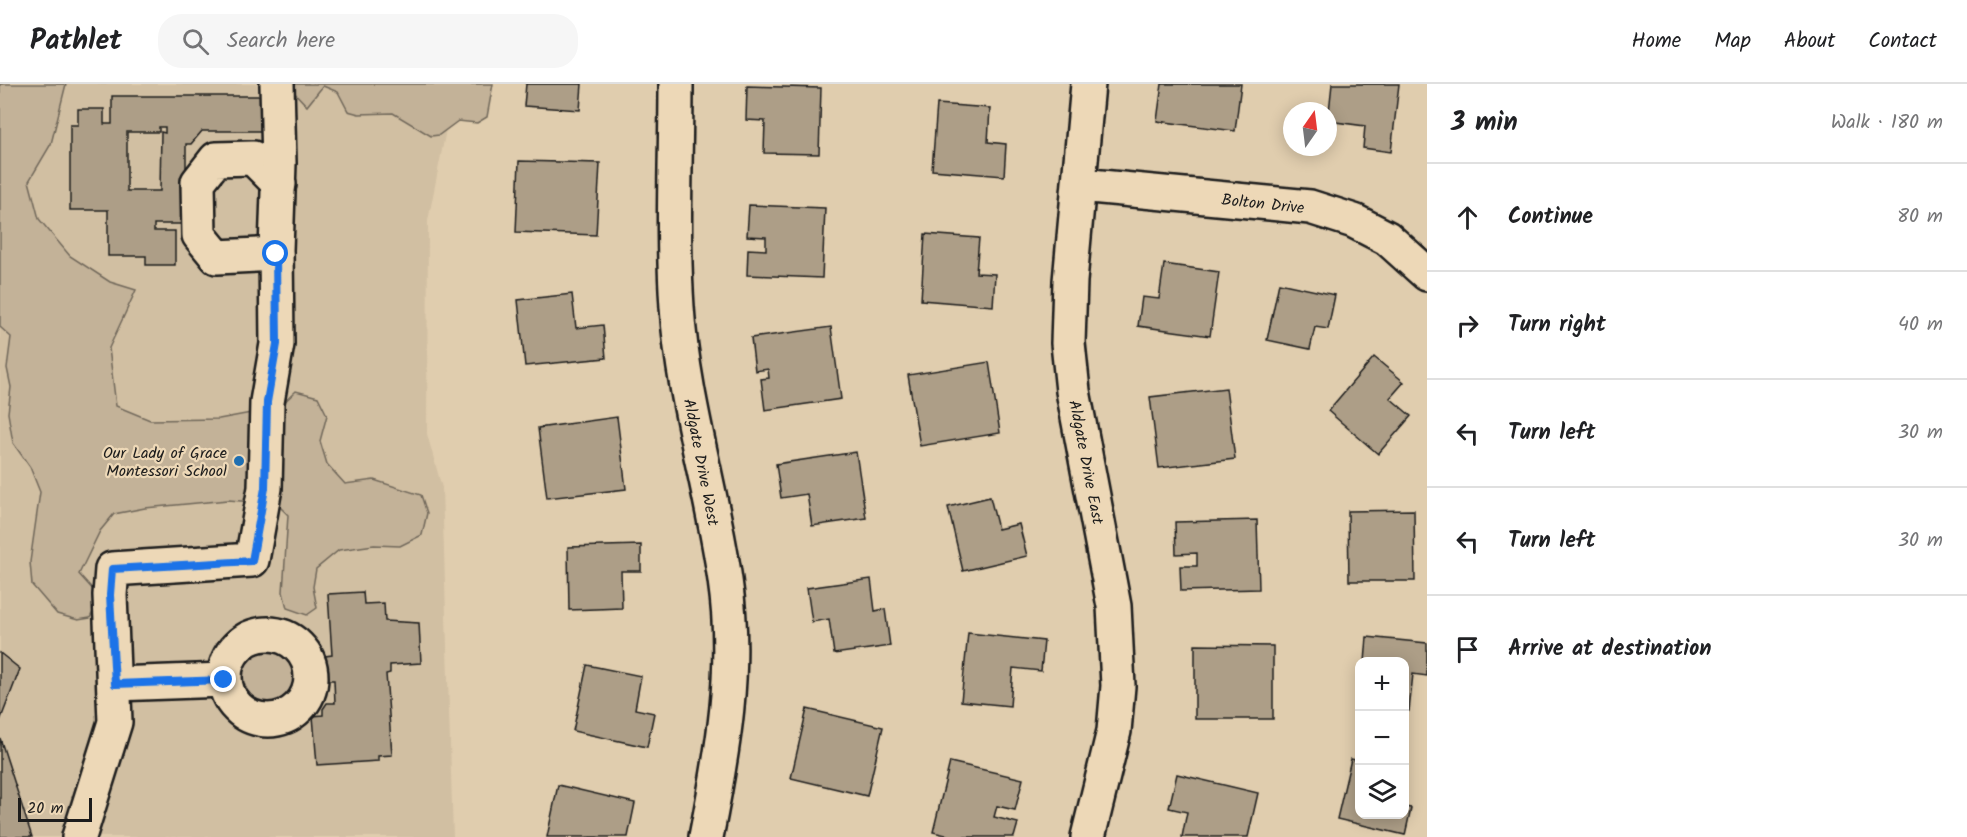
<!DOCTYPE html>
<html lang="en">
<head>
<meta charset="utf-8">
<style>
  body { margin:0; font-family:Kalam,sans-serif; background:#f6f6f6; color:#202124 }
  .controls { position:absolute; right:18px; bottom:18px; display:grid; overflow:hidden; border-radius:12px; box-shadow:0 3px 15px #0003 }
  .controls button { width:54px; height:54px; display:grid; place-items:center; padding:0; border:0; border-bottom:2px solid #e0e0e0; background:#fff; color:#202124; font:30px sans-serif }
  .compass { position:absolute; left:1283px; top:18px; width:54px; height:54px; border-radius:50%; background:#fff; box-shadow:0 3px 15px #0003; rotate:14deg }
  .scale { position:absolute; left:18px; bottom:15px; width:74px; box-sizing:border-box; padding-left:6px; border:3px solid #1c1c1c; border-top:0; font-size:16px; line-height:21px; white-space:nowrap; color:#1c1c1c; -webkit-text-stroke:4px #edd8b7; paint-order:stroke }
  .stop { position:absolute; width:18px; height:18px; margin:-14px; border:4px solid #1a73e8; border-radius:50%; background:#fff }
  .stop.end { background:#1a73e8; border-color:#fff; box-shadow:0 2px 6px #0008 }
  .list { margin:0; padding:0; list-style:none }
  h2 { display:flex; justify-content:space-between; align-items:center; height:78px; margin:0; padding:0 24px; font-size:26px }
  h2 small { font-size:20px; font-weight:400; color:#757577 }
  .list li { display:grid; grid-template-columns:39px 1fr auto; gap:18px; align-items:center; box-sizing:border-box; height:108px; padding:0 24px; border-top:2px solid #e0e0e0 }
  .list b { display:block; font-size:22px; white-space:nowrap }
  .list em { font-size:20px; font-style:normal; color:#757577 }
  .icon { flex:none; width:33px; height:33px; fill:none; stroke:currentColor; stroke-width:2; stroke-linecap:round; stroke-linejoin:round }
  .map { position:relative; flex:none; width:1427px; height:753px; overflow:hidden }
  header { display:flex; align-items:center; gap:36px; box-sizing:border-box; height:84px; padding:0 30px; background:#fff; border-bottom:2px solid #e0e0e0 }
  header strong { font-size:28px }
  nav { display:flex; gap:33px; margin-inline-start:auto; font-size:21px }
  .search { width:420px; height:54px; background:#f6f6f6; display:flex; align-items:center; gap:15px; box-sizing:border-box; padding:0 21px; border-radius:24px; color:#757577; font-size:22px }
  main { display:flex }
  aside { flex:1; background:#fff }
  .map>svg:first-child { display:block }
</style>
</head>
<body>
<header>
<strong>Pathlet</strong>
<div class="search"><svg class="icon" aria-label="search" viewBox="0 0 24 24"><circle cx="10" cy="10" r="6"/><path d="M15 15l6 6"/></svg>Search here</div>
<nav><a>Home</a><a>Map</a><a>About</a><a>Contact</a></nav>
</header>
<main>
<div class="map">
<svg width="1427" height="753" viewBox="0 0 1427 753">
  <rect width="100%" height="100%" fill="#e0cdae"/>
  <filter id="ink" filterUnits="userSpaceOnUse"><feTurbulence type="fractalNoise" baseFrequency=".0167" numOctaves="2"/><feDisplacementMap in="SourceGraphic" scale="12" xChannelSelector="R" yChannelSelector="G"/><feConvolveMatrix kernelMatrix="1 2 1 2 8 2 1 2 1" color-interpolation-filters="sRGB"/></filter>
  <g filter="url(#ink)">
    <path fill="#d1bfa2" d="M0,0H455L428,137L427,350L442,404L453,753H0Z"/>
    <g fill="#c3b298" stroke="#70675a" stroke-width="1.5">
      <path d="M0,0H66L51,60L29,97L39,135L70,172L110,198L136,206L109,264L116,322L150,336L219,335L278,324L296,307L318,313L327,331L320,357L327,380L345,400L374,396L421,411L427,429L422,451L400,462L374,461L339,466L316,485L313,503L317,524L307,531L287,524L283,508L288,431L277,420L228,416L145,424L114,430L100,447L79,490L97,510L96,521L90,534L78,536L57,530L32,501L30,478L40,408L30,383L13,359L8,329L11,303L7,284L11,253L0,243Z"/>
      <path d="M280,0H493L487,33L477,39L458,37L439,51L431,52L393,29L359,30L348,27L338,8L323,2L307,22L293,7Z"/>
      <circle cx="267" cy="593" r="34"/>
    </g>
    <g fill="#ad9e87" stroke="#1c1c1c" stroke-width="1.5" fill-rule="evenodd">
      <path d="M526,0H582L580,26L524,22Z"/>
      <path d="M1162,0H1241L1235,47L1157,37Z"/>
      <path d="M1332,0H1399L1391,68L1363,64L1365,42L1328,37Z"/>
      <path d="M747,2L821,4L819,70L764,69L765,37L746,36Z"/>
      <path d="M112,12H261V47H202L191,60H186V108L190,140H154V147H175V181H146V172H108V126H70V41H78V25H104V40H112ZM159,43H165V49L161,48L160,107H127V48H159Z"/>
      <path d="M937,20L990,24L988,58L1006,60L1004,92L932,86Z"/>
      <path d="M519,77L600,79L596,151L516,148Z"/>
      <path d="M749,121L825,124L822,194L747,191L748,165L766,166V153L747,152Z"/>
      <path d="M925,150L979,154L976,189L995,190L993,222L921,216Z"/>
      <path d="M1164,180L1219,188L1210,252L1138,242L1142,213L1159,215Z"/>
      <path d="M1279,199L1335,211L1328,245L1315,243L1310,265L1267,256Z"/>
      <path d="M572,210L576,244L603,241L606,274L525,282L518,216Z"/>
      <path d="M831,243L841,315L765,326L761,295L769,294L768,285L755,287L751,254Z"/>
      <path d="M1374,273L1404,298L1390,314L1411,332L1378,370L1328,327Z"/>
      <path d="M989,278L1000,349L920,362L908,291Z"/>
      <path d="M1226,304L1235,375L1159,384L1150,313Z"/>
      <path d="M617,333L626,405L547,414L538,344Z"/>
      <path d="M856,368L866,434L812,442L807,410L781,414L776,380Z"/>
      <path d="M990,413L998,445L1019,440L1027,472L963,487L948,423Z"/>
      <path d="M1414,426L1415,497H1349L1348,427Z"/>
      <path d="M1257,436L1259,505L1181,507L1180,482H1197V469L1176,470L1175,438Z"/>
      <path d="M641,461V487H621L622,524L569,526L568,463Z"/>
      <path d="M871,495L875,527L885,525L890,562L834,570L829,535L812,538L807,504Z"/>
      <path d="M363,508L364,520L384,519L385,537L419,539L421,579L390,581V589L386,590L392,671L378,672V677L317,681L313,632L323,631V625L327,619H335L334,596H328L324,592L321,578L325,572L332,571L328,510Z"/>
      <path d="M968,549L1044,557L1041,587L1013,584L1010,622L961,617Z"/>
      <path d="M1367,553L1427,559V592L1413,590L1409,627H1404V578H1365Z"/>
      <path d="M1195,561L1273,562V635H1195Z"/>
      <path d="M0,569L20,585L0,637Z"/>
      <path d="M587,581L641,592L635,625L654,629L647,663L573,647Z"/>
      <path d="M807,625L883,643L867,712L791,694Z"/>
      <path d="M0,654L32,753H0Z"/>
      <path d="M1351,675L1360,677V730H1404V723L1411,724L1405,751L1337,735Z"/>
      <path d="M950,678L1023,695L1015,726L997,722L994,733L1018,739L1014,753H954L933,748Z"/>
      <path d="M1177,690L1258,709L1248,753H1182L1187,728L1169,724Z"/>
      <path d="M558,701L635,719L628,753H547Z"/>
    </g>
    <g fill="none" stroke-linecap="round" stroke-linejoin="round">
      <defs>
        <g id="minor">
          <path d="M676,0C676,74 672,149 677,223C683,315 712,405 725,496C738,584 723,667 706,753"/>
          <path d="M1080,101L1310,123L1354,137L1387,154L1427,190"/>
          <path d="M276,170L217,173L199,151L198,98L216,75L253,74L279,100"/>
          <circle cx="268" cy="593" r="43"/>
          <path d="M115,600L224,596"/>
          <path d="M79,753L115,638L110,511L112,485L252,476L265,404L267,318L277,260L276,166L279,79L277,0"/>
          <path d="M1088,753L1114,647L1118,602L1114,522L1073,307L1068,259L1070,197L1088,0"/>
        </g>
      </defs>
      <use href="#minor" stroke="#1c1c1c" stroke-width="38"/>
      <use href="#minor" stroke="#edd8b7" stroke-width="33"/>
    </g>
  </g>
  <g fill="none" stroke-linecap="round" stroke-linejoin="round" filter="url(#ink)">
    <path stroke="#1a73e8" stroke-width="8" d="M224,596L115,600L110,511L112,485L252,477L265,404L267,318L277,260L276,170"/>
  </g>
  <circle fill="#1f6fb2" stroke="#edd8b7" stroke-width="2" cx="239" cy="377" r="6"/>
  <g text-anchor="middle" stroke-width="4.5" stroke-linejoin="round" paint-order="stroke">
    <g font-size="16" fill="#1c1c1c" stroke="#edd8b7">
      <text transform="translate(1263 119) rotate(6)" y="6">Bolton Drive</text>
      <text transform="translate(702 378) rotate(79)" y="6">Aldgate Drive West</text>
      <text transform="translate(1087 378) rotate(79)" y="6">Aldgate Drive East</text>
    </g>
    <g font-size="16" fill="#1c1c1c" stroke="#edd8b7" text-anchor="end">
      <text x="227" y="374">Our Lady of Grace<tspan x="227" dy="18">Montessori School</tspan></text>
    </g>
  </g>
</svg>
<div class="controls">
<button>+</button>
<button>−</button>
<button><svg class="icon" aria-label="layers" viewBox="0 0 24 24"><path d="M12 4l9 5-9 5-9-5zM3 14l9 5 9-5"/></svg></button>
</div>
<svg class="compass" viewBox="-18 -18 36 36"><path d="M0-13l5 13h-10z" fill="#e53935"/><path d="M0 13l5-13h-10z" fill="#757577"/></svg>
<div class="scale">20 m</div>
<div class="stop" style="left:276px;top:170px"></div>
<div class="stop end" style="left:224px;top:596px"></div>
</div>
<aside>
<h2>3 min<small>Walk · 180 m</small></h2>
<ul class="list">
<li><svg class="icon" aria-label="ahead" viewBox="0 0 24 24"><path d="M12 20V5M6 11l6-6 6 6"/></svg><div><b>Continue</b></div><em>80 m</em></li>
<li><svg class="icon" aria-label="right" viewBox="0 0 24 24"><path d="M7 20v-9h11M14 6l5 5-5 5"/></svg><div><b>Turn right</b></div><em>40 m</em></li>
<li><svg class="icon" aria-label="left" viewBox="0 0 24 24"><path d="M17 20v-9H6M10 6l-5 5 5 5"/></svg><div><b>Turn left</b></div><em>30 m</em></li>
<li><svg class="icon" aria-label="left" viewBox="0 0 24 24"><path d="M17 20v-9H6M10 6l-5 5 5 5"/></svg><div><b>Turn left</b></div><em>30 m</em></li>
<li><svg class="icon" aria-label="arrive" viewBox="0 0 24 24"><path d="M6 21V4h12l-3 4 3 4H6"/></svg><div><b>Arrive at destination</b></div></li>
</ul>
</aside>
</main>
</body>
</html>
